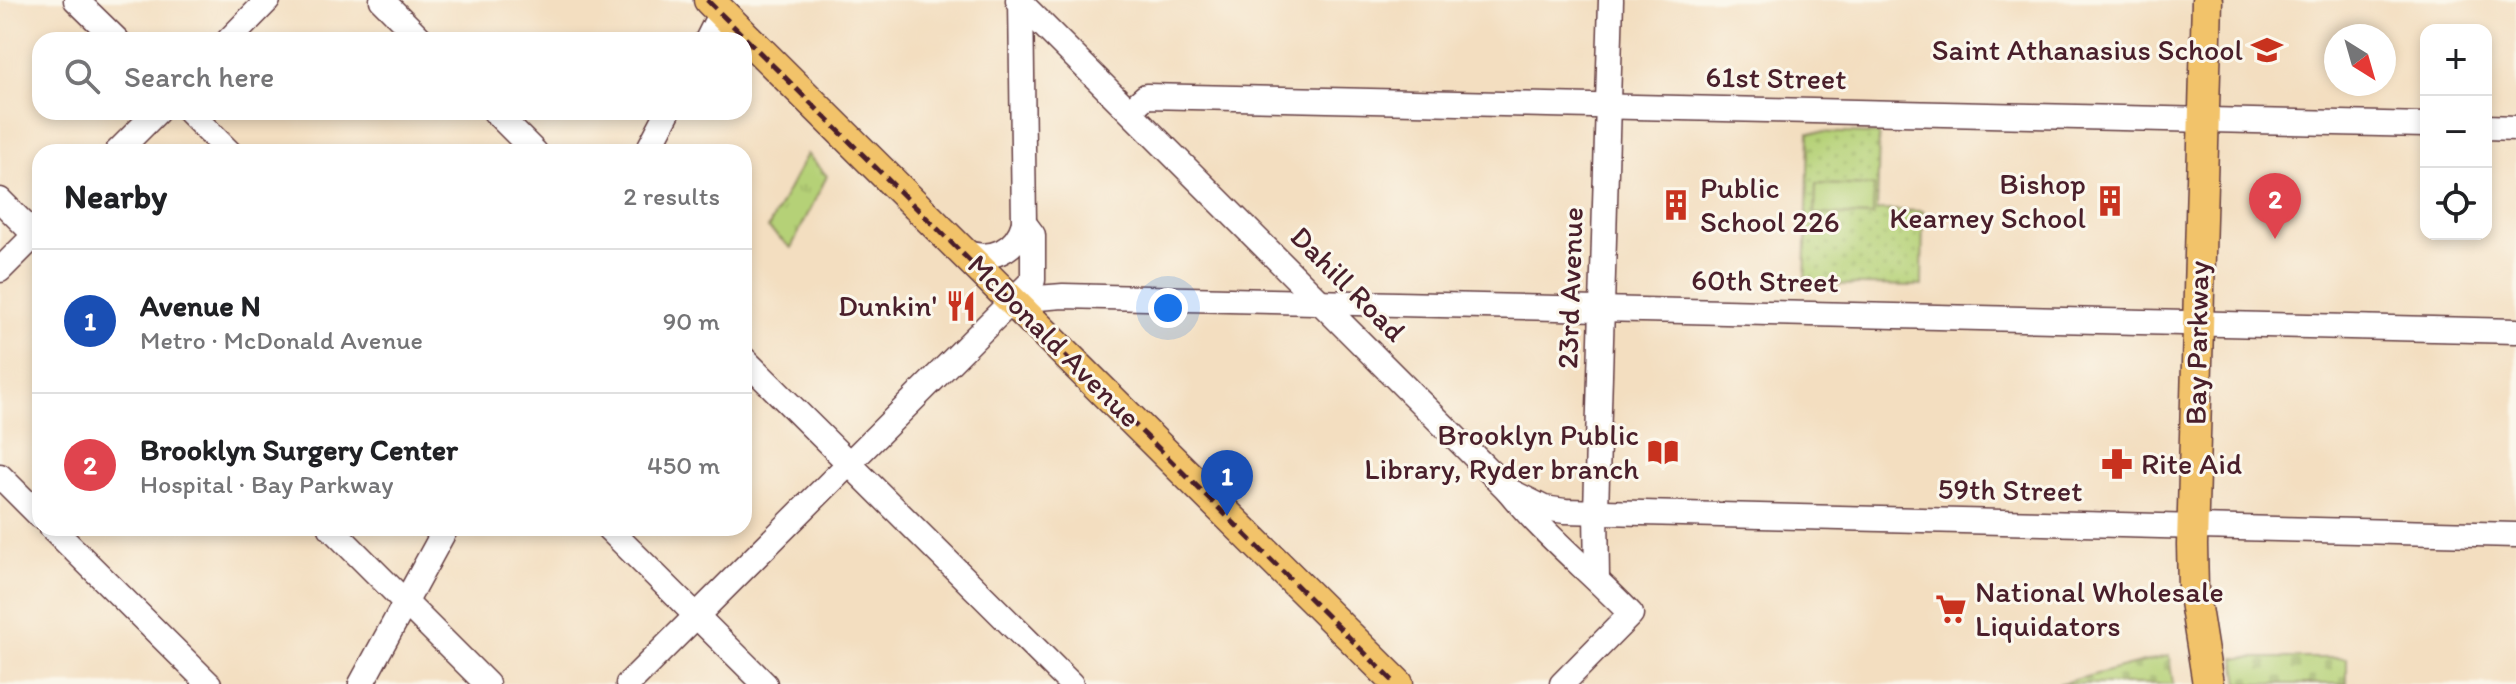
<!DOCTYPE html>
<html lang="en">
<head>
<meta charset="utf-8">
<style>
  body { margin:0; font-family:Itim,sans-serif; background:#f2f2f2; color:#202124 }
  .controls { position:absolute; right:24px; top:24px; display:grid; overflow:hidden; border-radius:16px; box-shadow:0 4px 12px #0003 }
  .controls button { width:72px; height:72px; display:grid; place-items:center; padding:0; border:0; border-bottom:2px solid #e0e0e0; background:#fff; color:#202124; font:40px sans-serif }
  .compass { position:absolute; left:2324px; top:24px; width:72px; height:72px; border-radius:50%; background:#fff; box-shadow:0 4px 12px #0003; rotate:143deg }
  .you { position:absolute; left:1168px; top:308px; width:28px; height:28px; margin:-20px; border:6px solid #fff; border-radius:50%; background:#1a73e8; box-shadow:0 0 0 12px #1a73e833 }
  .badge { display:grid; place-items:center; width:52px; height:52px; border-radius:50%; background:#d93025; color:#fff; font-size:26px; font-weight:700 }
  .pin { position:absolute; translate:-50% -66px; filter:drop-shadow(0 2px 4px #0008) }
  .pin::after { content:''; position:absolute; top:42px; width:28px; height:24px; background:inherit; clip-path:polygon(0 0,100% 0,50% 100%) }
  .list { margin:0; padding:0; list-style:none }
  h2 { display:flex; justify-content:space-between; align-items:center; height:104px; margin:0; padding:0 32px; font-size:34px }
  h2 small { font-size:26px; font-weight:400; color:#757577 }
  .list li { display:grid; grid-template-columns:52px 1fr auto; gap:24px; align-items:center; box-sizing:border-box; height:144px; padding:0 32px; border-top:2px solid #e0e0e0 }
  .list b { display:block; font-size:30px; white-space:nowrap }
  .list p { margin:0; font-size:26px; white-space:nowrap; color:#757577 }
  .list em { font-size:26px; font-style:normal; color:#757577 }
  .icon { flex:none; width:44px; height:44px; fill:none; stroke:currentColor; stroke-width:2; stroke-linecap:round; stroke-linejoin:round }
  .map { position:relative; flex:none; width:2516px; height:684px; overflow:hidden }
  .search { position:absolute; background:#fff; box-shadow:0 4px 12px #0003; left:32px; top:32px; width:720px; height:88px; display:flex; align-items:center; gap:20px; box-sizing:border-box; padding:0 28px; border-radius:24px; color:#757577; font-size:30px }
  .panel { position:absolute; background:#fff; box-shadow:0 4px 12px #0003; left:32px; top:144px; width:720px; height:392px; border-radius:24px }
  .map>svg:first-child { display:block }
</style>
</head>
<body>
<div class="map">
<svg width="2516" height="684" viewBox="0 0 2516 684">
  <defs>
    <pattern id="grass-tufts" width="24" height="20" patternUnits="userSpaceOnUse" patternTransform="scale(2)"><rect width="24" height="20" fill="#b5d177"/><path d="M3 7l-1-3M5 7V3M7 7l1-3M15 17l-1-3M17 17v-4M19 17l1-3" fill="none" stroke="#9db367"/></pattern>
    <pattern id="cemetery-stones" width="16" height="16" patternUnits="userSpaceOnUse" patternTransform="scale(2)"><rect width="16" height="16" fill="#b5d177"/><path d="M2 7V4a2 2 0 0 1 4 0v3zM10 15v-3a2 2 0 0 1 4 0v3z" fill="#9db367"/></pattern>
    <pattern id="park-dots" width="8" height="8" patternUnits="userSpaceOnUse" patternTransform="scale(2)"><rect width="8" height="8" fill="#b5d177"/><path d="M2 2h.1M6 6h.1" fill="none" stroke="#9db367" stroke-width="1.8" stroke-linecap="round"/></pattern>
  </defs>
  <rect width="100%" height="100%" fill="#fbf7ec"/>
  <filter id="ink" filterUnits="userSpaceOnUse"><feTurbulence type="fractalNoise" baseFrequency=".0125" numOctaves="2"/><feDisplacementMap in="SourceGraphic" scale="16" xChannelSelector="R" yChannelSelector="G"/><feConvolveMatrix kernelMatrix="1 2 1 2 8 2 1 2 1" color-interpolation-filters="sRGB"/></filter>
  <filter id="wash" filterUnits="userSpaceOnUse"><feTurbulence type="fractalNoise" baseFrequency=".006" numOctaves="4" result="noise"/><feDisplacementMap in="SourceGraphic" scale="32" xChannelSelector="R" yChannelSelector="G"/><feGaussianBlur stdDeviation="1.8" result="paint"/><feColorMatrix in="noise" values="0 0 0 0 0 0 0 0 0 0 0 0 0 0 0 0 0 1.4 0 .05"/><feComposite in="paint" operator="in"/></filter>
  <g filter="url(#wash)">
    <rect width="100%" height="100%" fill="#f3dec0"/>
    <path fill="url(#grass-tufts)" stroke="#807851" stroke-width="2" d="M807,154L827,176L791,248L768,228Z"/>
    <g fill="url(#cemetery-stones)" stroke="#807851" stroke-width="2">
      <path d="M2169,656L2173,684H2058L2163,657Z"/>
      <path d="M2235,658H2347V684H2239Z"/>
    </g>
    <path fill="url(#park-dots)" stroke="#807851" stroke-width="2" d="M1809,132L1879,134L1877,210L1923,211L1922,286L1805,284Z"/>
    <path fill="#b5d177" stroke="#807851" stroke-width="2" d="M1816,184L1874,186L1873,216L1815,214Z"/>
  </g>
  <g filter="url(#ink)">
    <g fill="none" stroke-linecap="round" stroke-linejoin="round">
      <defs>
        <g id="minor">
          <path d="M76,0L117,40"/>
          <path d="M382,0L422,40"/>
          <path d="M1018,0L1508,490C1545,536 1590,571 1631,614L1562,684"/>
          <path d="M229,40L268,0"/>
          <path d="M707,40L721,12"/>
          <path d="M1130,110L1146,96L2426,125"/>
          <path d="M189,112L229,152"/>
          <path d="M495,112L535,152"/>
          <path d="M2486,127L2516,128"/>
          <path d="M117,152L157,112"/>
          <path d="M647,152L668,112"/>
          <path d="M0,200L40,240"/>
          <path d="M964,252C991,262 1016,251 1024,223L1021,0"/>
          <path d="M0,270L40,230"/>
          <path d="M1012,300L1063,296L2516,331"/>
          <path d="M744,359L1071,684"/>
          <path d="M0,476L40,516"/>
          <path d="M1508,490L1544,508L1565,511L2516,535"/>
          <path d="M52,528L209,684"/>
          <path d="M331,528L487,684"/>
          <path d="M608,528L765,684"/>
          <path d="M1597,578L1596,511L1611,0"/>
          <path d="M361,684L446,528"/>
          <path d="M628,684L1033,280V235L1024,223"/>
        </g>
        <g id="major">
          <path d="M709,0L1398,684"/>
          <path d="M2207,0L2192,545L2193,589L2208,684"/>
        </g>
      </defs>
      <use href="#minor" stroke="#633c41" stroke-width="27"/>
      <use href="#major" stroke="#633c41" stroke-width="33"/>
      <use href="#minor" stroke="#fff" stroke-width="24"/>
      <use href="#major" stroke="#f2c36a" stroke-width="30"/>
      <path stroke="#4a1f2b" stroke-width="5" stroke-dasharray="12 6" stroke-linecap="butt" d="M707,0L1396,684"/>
    </g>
  </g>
  <defs>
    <symbol id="school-bare" viewBox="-9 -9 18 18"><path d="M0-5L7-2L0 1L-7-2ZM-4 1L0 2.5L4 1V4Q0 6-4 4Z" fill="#c8321e" stroke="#fbf7ec" stroke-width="2.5" paint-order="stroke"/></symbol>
    <symbol id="building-bare" viewBox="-9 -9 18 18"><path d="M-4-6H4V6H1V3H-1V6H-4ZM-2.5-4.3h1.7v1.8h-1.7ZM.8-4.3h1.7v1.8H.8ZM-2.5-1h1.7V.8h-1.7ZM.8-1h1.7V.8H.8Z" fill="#c8321e" stroke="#fbf7ec" stroke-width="2.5" paint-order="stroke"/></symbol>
    <symbol id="restaurant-bare" viewBox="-9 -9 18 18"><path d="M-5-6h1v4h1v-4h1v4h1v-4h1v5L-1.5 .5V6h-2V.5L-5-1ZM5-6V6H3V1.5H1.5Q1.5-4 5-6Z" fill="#c8321e" stroke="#fbf7ec" stroke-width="2.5" paint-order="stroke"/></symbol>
    <symbol id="library-bare" viewBox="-9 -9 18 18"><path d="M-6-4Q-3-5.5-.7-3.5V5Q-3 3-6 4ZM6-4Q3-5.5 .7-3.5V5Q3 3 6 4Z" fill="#c8321e" stroke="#fbf7ec" stroke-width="2.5" paint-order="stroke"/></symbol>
    <symbol id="pharmacy-bare" viewBox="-9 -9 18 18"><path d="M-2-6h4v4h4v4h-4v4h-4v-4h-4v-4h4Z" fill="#c8321e" stroke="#fbf7ec" stroke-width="2.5" paint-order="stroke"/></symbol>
    <symbol id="supermarket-bare" viewBox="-9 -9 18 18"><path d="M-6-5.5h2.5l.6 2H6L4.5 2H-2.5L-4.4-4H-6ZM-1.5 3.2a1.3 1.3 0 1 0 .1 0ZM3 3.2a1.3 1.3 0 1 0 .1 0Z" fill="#c8321e" stroke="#fbf7ec" stroke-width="2.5" paint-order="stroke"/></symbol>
  </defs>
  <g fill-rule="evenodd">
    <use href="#school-bare" x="2245" y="28" width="44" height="44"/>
    <use href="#building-bare" x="2088" y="179" width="44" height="44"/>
    <use href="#building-bare" x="1654" y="183" width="44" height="44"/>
    <use href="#restaurant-bare" x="939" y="284" width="44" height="44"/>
    <use href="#library-bare" x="1641" y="430" width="44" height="44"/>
    <use href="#pharmacy-bare" x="2095" y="442" width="44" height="44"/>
    <use href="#supermarket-bare" x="1929" y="587" width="44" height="44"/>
  </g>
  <g text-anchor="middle" stroke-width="6" stroke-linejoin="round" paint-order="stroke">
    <g font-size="30" fill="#4a1f2b" stroke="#fbf7ec" text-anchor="end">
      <text x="2243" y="60">Saint Athanasius School</text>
      <text x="2086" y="194">Bishop<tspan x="2086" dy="34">Kearney School</tspan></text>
      <text x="1700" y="198" text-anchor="start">Public<tspan x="1700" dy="34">School 226</tspan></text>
      <text x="937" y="316">Dunkin'</text>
      <text x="1639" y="445">Brooklyn Public<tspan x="1639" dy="34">Library, Ryder branch</tspan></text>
      <text x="2141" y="474" text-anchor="start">Rite Aid</text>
      <text x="1975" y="602" text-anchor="start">National Wholesale<tspan x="1975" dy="34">Liquidators</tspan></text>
    </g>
    <g font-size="30" fill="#4a1f2b" stroke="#fbf7ec">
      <text transform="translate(1776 78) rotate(1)" y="10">61st Street</text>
      <text transform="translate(1765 281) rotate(1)" y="10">60th Street</text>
      <text transform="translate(1348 284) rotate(45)" y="10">Dahill Road</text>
      <text transform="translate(1570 288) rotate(-88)" y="10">23rd Avenue</text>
      <text transform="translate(1054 341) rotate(45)" y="10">McDonald Avenue</text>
      <text transform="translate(2197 343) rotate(-89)" y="10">Bay Parkway</text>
      <text transform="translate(2010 490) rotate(1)" y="10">59th Street</text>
    </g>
  </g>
</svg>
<div class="controls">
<button>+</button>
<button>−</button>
<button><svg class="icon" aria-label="locate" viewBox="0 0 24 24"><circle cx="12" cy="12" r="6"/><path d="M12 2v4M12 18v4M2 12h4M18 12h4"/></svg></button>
</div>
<svg class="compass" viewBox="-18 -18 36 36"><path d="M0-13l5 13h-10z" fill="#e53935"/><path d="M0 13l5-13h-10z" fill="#757577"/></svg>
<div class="you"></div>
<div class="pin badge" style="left:1227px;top:516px;background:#1a4fb4">1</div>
<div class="pin badge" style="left:2275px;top:239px;background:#e0444e">2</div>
<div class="search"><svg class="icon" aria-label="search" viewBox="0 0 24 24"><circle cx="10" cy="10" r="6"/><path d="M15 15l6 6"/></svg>Search here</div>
<section class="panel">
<h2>Nearby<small>2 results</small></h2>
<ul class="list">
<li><span class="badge" style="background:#1a4fb4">1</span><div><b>Avenue N</b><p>Metro · McDonald Avenue</p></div><em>90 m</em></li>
<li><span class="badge" style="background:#e0444e">2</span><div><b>Brooklyn Surgery Center</b><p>Hospital · Bay Parkway</p></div><em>450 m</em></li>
</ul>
</section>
</div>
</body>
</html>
